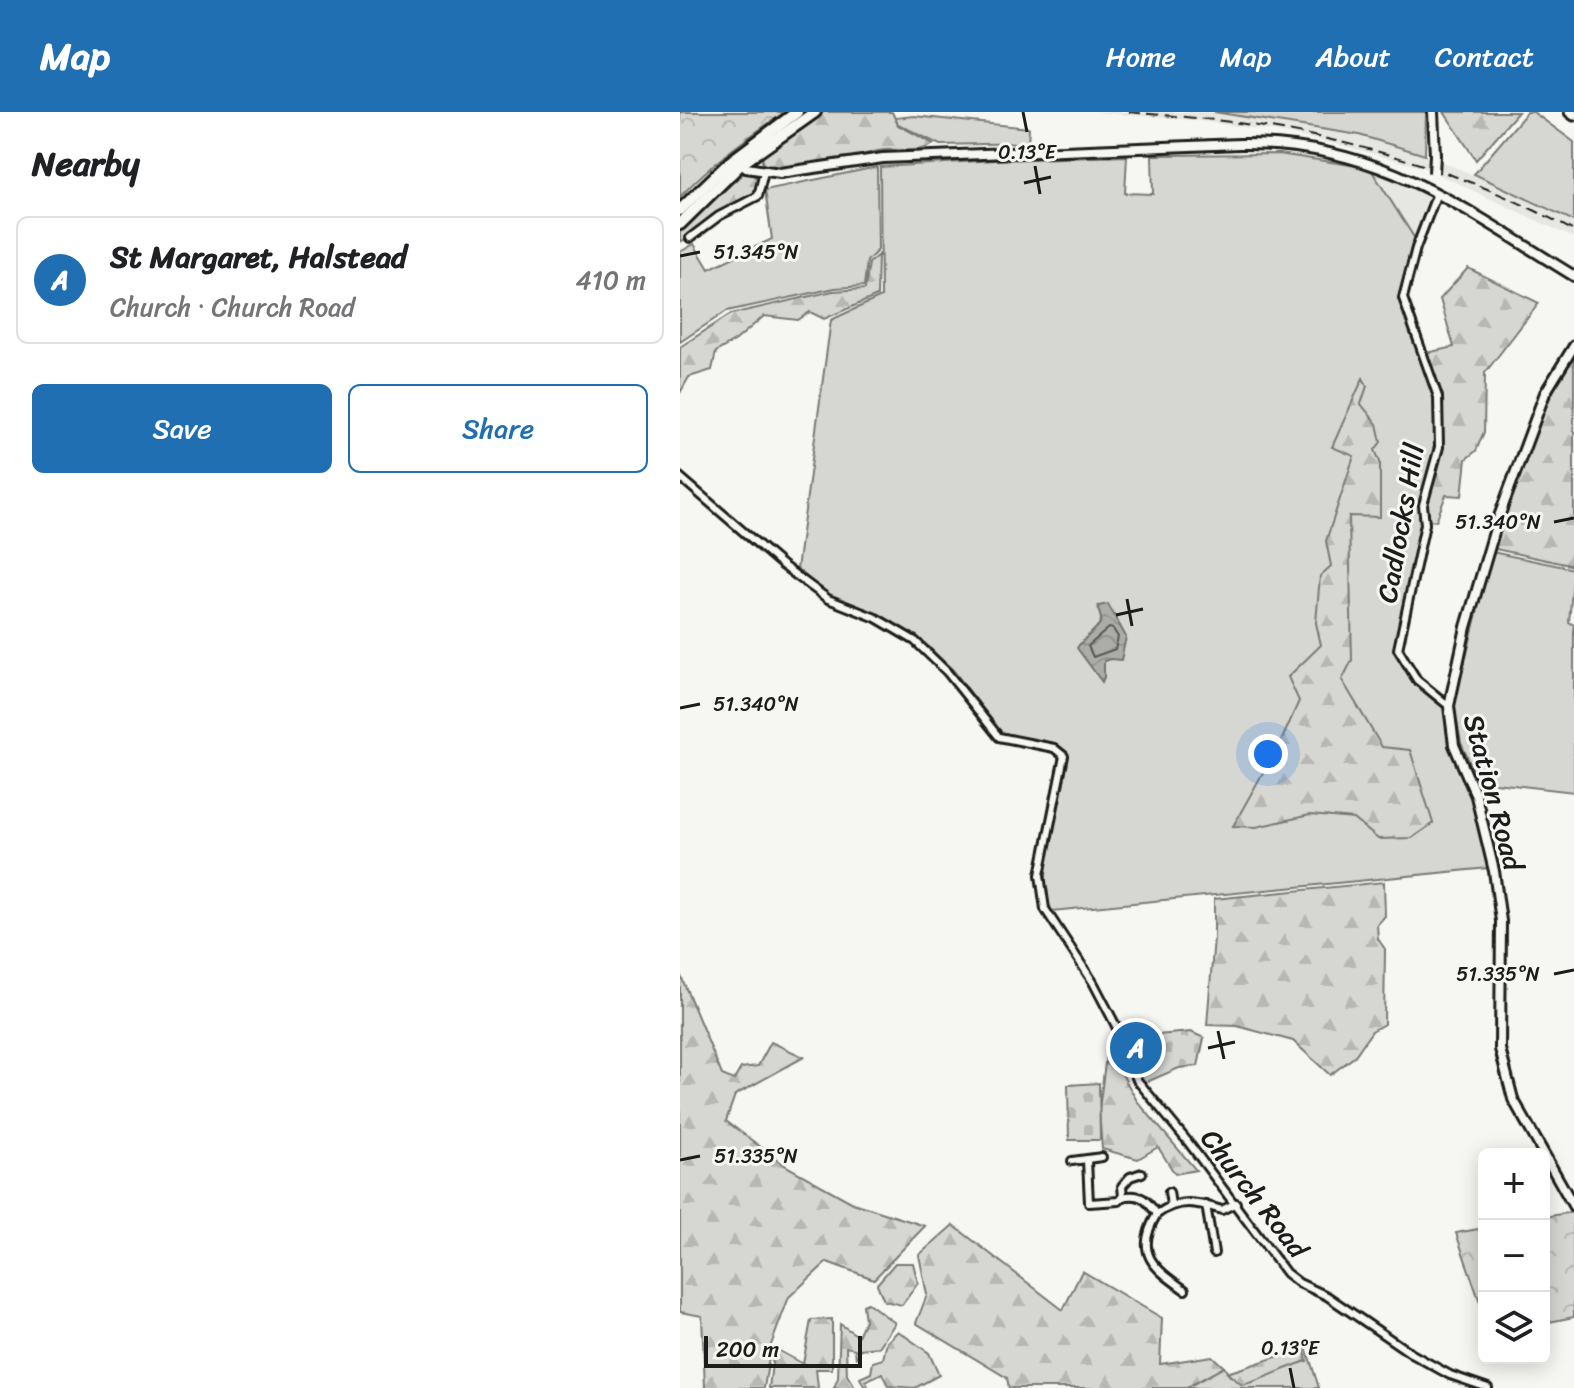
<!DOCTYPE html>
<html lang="en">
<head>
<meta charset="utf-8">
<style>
  body { margin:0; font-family:Sriracha,sans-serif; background:#f2f2f2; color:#202124 }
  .controls { position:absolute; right:24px; bottom:24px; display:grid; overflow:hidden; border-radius:12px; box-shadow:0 4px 20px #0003 }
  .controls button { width:72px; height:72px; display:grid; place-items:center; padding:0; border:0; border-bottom:2px solid #e0e0e0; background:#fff; color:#202124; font:40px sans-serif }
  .scale { position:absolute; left:24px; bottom:20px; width:158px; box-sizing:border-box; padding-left:8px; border:4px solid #1c1c1c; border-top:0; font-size:22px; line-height:28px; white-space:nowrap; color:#1c1c1c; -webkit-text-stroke:6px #f6f6f2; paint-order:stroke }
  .you { position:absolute; left:588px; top:642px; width:28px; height:28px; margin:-20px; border:6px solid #fff; border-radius:50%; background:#1a73e8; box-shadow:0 0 0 12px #1a73e833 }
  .badge { display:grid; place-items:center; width:52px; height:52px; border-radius:50%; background:#1f6fb2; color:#fff; font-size:26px; font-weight:700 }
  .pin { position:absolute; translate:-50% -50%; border:4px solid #fff; box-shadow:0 2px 8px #0006 }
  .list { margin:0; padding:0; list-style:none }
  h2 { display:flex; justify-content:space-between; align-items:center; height:104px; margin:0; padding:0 32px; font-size:34px }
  h2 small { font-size:26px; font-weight:400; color:#757577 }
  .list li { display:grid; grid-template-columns:52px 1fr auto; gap:24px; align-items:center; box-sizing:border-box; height:128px; margin:0 16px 16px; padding:0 16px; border:2px solid #e0e0e0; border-radius:12px }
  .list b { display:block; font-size:30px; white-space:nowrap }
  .list p { margin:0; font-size:26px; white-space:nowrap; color:#757577 }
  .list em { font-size:26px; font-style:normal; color:#757577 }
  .actions { display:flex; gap:16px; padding:24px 32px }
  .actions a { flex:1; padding:18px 0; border:2px solid #1f6fb2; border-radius:12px; text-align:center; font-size:28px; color:#1f6fb2 }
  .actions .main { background:#1f6fb2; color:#fff }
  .icon { flex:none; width:44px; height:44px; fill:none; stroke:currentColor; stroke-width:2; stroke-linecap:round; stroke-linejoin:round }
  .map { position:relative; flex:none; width:894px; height:1276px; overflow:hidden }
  header { display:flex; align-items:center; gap:48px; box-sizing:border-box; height:112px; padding:0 40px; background:#1f6fb2; color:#fff }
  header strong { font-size:38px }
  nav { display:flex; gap:44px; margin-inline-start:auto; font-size:28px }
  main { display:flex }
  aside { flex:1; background:#fff }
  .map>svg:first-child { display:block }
</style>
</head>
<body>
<header>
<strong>Map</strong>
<nav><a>Home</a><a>Map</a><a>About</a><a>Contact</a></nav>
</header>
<main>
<aside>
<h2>Nearby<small></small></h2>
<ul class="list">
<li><span class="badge">A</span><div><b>St Margaret, Halstead</b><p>Church · Church Road</p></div><em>410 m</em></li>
</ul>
<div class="actions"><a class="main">Save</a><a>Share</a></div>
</aside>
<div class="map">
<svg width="894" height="1276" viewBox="0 0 894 1276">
  <defs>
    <pattern id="forest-firs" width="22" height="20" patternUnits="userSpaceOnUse" patternTransform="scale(2)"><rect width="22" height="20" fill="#d6d6d2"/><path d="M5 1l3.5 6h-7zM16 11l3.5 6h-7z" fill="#b7b7b4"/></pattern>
    <pattern id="cemetery-stones" width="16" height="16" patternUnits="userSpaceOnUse" patternTransform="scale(2)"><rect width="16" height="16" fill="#d6d6d2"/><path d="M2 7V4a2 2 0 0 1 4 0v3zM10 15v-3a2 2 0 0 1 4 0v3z" fill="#b7b7b4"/></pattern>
    <pattern id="park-crowns" width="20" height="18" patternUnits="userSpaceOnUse" patternTransform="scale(2)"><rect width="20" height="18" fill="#d6d6d2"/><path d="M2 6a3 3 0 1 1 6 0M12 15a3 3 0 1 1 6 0" fill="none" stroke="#b7b7b4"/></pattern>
    <pattern id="water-waves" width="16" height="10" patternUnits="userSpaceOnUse" patternTransform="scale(2)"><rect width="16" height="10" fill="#acaca9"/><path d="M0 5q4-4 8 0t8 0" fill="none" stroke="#939391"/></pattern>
  </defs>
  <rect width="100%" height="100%" fill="#f6f6f2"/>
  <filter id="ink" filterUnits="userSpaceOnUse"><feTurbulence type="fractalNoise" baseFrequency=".0125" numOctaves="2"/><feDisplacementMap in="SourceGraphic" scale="16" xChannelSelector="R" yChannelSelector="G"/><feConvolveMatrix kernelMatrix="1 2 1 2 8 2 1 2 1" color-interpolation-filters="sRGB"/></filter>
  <g filter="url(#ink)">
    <g fill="#e6e6e2">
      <path d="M413,0H534L679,23L745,43L845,84L894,109V126L745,56L664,34L599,20L513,8Z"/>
      <path d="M690,56L750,83L752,90L735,127Z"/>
    </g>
    <g fill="#d6d6d2" stroke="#797977" stroke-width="2">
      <path d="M534,0H746L745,43L679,23Z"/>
      <path d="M847,0H853L894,30V109L794,62Z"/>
      <path d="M234,4L349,16L348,31L260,33L218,12L215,6Z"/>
      <path d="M599,42L690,56L735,127L719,184L754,286L755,335L739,393L741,413L714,538L735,572L765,596L770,636L792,687L808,756L372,799C354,770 381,677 388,643L376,632L322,621L273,558L239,526L200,503L149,483L117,457L151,208L201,185L200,55L315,48L447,44L445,81L473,82L472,43Z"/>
      <path d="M197,55L198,138L187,149L184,174L155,176L47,199L0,230V140L14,132L29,157L92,127L85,78Z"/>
      <path d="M812,440L894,457L889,510L894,513V680L798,669L781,631L774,594Z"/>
      <path d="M626,1235L639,1276H497L538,1254L544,1255L550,1264L575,1258Z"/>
    </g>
    <g fill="url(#forest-firs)" stroke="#797977" stroke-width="2">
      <path d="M143,0H212L218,13L254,32C236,43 218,35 198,39C166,46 117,62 85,54L82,50L83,45Z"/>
      <path d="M764,0H838L796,48Z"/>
      <path d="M66,59L80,68L81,84L0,130V118Z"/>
      <path d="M198,143L197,184L144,207L130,200L118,208L84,204L56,228L36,240L32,258L9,265L0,281V235L51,202L153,179L185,177L189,151Z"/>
      <path d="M788,156L859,191L805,261L804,320L796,339L786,347L782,384L766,383L756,409L749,408L746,394L761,341L762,284L746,241L774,235L760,187Z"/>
      <path d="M894,242V454L811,436C835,368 856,304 894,242Z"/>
      <path d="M683,266L687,274L681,292L697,312L701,330L695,338L700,350V405L669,404L672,548L662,568L702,635L730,638L753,711L732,726L698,727L674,707L630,703L576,715L553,714L603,625L619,589L608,565L641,533L636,511L640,464L651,454L646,429L674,344L652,335Z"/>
      <path d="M704,770L705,804L697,813L698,827L705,837L704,912L692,919L674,945L650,963L613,929L557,914L527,913L534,825V787Z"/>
      <path d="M0,862L42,963L54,968L61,956L78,954L91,930L124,945L55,983L46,1009L106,1054L173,1091L245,1114L194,1167L147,1150L109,1185L91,1233L84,1276H25L22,1204L0,1200Z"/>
      <path d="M427,935L457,989L516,1058L495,1062L478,1035L458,1047L422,1037L419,998Z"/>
      <path d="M273,1113L383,1198L402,1159L482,1206L480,1252L532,1244L544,1255L506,1276H329L327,1266L236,1211L247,1183L239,1143Z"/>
      <path d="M215,1151H233L238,1171L222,1193L204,1189L197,1172Z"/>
      <path d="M188,1191L215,1211L199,1235L180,1237L176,1247L175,1237L166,1235L167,1263L175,1276H154L158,1266L160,1212L178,1224L185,1208L183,1193Z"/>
      <path d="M152,1207V1257H136L138,1276H89L94,1236L123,1252L131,1208Z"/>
      <path d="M218,1219L249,1241L259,1263L235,1276L208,1274L202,1261L185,1269L189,1276H185L180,1266L191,1261L193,1250L203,1247L207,1230Z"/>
      <path d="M624,1236L627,1249C604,1256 585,1267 562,1273L547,1261Z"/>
    </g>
    <g fill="url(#cemetery-stones)" stroke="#797977" stroke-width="2">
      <path d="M511,920L524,926L518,954L499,956L462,972L443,926Z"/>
      <path d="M419,971L420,1028H389L388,973Z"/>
    </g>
    <g fill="url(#park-crowns)" stroke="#797977" stroke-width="2">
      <path d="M0,0H105C67,26 31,51 0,85Z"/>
      <path d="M893,1100L894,1205L864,1211V1105Z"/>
      <path d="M804,1116V1202L776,1121Z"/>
    </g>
    <path fill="url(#water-waves)" stroke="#727271" stroke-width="2" d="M428,492L446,525L441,548L430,547L424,549V565L422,570L397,536C403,526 422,515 421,507C420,502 418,498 418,494Z"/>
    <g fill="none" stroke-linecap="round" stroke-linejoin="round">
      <path stroke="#565654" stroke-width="2" d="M429,516L433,517L438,525L435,537L413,545L408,534Z"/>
      <defs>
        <g id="street">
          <path d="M757,81L736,136L723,186L758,285L759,335L743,393L745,412L718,537L737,568L769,594"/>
          <path d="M10,126L39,104L78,84L84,60"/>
          <path d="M0,365L102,453L148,487L196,506L235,529L267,560L319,625L374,636L384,644L360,763L365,797L413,870L436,914L457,968L508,1030L606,1161L619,1171L647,1184L732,1242L770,1263L808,1276"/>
          <path d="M407,1048L409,1091L439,1089L443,1085C461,1080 467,1089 477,1102C500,1086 516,1090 542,1098L556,1091"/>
          <path d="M392,1049L422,1045"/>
          <path d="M489,1080L491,1093"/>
          <path d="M443,1085L442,1074L450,1065L462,1061"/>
          <path d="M526,1093L534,1141"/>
          <path d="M477,1102C453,1141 474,1156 505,1178"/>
        </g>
        <g id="secondary">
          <path d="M753,0L755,43"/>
          <path d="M59,49L66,56L100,61L203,46L560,32C699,30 781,95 894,164"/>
          <path d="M894,234L865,281L817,410L786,515L769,594L774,633L796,684L814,759L821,809L820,937L833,987L894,1095"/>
        </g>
        <path id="primary" d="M890,0L894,3"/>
        <g id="highway">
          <path d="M0,98L50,50L117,0"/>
          <path d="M0,112L61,52L135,0"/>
        </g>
      </defs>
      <use href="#street" stroke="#1c1c1c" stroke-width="12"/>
      <use href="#secondary" stroke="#1c1c1c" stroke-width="14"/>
      <use href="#primary" stroke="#1c1c1c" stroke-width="15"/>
      <use href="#highway" stroke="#1c1c1c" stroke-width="16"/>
      <use href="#street" stroke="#f6f6f2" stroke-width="6"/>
      <use href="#secondary" stroke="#f6f6f2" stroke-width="8"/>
      <use href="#primary" stroke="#f6f6f2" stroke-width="9"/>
      <use href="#highway" stroke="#f6f6f2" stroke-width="10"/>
      <path stroke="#1c1c1c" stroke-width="2" stroke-dasharray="12 6" stroke-linecap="butt" d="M449,0C488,4 527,6 565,12C681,29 792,62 894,119"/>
      <defs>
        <path id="secondary-bridge" d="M754,61L755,43"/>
      </defs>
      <use href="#secondary-bridge" stroke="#1c1c1c" stroke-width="14" stroke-linecap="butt"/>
      <use href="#secondary-bridge" stroke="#f6f6f2" stroke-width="8"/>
    </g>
  </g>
  <path fill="none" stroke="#1c1c1c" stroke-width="3" d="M343,0L347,20M355,54L360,82M344,71L371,65M0,144L20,140M874,410L894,406M447,487L452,514M436,503L463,497M0,596L20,592M874,862L894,858M538,919L544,947M528,936L555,930M0,1048L20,1044M610,1256L614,1276"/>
  <g text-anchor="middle" stroke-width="6" stroke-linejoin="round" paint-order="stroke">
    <g font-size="28" fill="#1c1c1c" stroke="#f6f6f2">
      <text transform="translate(720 411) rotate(-80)" y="10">Cadlocks Hill</text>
      <text transform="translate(814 680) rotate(75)" y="10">Station Road</text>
      <text transform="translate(575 1081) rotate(52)" y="10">Church Road</text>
    </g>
  </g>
  <g font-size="20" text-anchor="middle" fill="#1c1c1c" stroke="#f6f6f2" stroke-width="6" stroke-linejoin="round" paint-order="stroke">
    <text x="347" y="47">0.13°E</text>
    <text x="76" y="147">51.345°N</text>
    <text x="818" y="417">51.340°N</text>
    <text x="76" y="599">51.340°N</text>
    <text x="818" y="869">51.335°N</text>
    <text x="76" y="1051">51.335°N</text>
    <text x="610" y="1243">0.13°E</text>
  </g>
</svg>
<div class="controls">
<button>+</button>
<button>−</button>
<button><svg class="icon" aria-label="layers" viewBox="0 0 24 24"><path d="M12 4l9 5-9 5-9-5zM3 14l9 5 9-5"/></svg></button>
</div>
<div class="scale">200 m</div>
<div class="you"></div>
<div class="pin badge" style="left:456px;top:936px">A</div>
</div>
</main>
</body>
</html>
